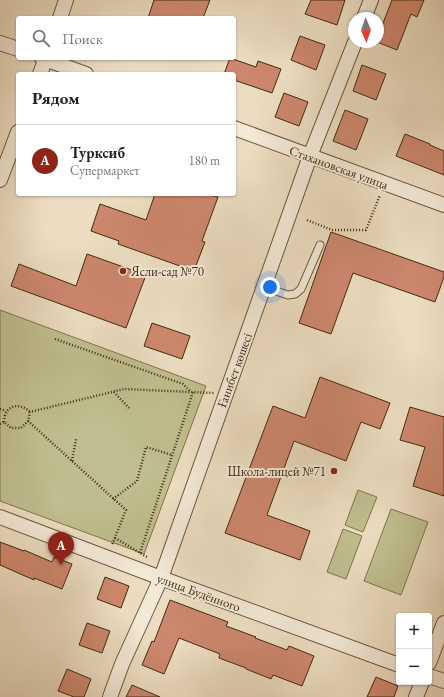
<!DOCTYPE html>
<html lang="ru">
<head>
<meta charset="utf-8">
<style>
  body { margin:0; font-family:"EB Garamond",serif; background:#f2f2f2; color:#222 }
  .controls { position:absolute; right:12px; bottom:12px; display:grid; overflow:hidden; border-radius:4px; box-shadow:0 1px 3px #0004 }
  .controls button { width:36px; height:36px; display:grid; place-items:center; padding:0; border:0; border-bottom:1px solid #e0e0e0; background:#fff; color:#222; font:20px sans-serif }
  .compass { position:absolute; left:348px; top:12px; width:36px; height:36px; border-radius:50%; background:#fff; box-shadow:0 1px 3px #0004; rotate:178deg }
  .you { position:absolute; left:270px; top:287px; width:14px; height:14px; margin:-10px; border:3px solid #fff; border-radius:50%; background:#1a73e8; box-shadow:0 0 0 6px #1a73e833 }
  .badge { display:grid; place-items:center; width:26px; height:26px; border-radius:50%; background:#8f2418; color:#fff; font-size:13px; font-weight:700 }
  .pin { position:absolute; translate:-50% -33px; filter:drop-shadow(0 1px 2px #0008) }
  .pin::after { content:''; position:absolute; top:21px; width:14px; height:12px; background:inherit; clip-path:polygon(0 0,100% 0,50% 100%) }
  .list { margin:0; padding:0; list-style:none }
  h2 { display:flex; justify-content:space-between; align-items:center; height:52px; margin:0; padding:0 16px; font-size:17px }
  h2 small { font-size:13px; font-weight:400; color:#767676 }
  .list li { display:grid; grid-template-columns:26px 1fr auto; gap:12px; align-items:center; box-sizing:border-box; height:72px; padding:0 16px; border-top:1px solid #e0e0e0 }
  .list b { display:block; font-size:15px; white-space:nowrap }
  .list p { margin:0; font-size:13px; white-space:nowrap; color:#767676 }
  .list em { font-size:13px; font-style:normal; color:#767676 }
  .icon { flex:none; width:22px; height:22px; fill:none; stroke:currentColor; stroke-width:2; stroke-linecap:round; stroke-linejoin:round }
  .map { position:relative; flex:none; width:444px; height:697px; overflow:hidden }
  .search { position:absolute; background:#fff; box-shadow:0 1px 3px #0004; left:16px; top:16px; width:220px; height:44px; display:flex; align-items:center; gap:10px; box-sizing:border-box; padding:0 14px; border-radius:4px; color:#767676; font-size:15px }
  .panel { position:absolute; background:#fff; box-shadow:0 1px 3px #0004; left:16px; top:72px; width:220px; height:124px; border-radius:4px }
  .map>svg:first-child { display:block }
</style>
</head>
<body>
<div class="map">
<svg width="444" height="697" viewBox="0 0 444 697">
  <rect width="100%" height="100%" fill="#ecddc2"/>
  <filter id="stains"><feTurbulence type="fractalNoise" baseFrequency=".005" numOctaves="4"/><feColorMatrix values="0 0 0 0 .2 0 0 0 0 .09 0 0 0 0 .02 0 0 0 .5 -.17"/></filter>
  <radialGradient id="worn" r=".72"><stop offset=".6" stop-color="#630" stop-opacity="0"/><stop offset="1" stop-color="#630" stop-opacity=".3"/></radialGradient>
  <g fill="#c0be8e" stroke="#80754e">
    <path d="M0,310L206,386L144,554L0,501Z"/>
    <path d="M358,490L377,497L363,532L345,525Z"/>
    <path d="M391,509L428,522L401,595L364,581Z"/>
    <path d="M343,529L362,536L346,579L327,572Z"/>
  </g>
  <g fill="#cd876d" stroke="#402c0e">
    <path d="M154,0H210L203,18H148Z"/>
    <path d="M311,0H345L337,25L305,14Z"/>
    <path d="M392,0H424L417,17L411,14L397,50L377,42H378V36Z"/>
    <path d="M300,36L325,45L316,70L291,60Z"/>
    <path d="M230,58L256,67L258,61L281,69L272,93L234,80V74H224Z"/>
    <path d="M362,65L386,74L376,100L353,91Z"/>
    <path d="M284,93L308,102L299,126L275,117Z"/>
    <path d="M345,110L368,119L356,150L333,141Z"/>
    <path d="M405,134L430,144V145L444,151V175L396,156Z"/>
    <path d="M155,194H208L218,197L202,241L205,242L194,271L118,244L119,241L91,231L100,204L146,220Z"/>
    <path d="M331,232L444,272V277L435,302L353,273L331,334L299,323Z"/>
    <path d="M87,254L146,275L126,328L11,286L19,264L76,286Z"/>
    <path d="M152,323L190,336L182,359L144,346Z"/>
    <path d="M320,377L390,403L380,429L361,422L346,461L294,441L267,515L310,531L300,560L225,533L273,406L305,418Z"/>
    <path d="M410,407L444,417V496L413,486L425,447L400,440Z"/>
    <path d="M0,542L24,551V550L52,562L54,557L72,564L62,589L34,578V580L0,565Z"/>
    <path d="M105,577L129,586L121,608L97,599Z"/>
    <path d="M170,600L228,622L226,626L256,637L255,638L287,650L289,646L314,656L302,686L273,675L271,679L246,669V668L219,658L220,654L179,638L164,674L142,665L152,641L154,642Z"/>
    <path d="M87,623L110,631L102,653L79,645Z"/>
    <path d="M67,669L91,679L84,697H74L58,691Z"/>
    <path d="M376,677L398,686L394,697H367Z"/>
    <path d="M132,685L160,697H126Z"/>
  </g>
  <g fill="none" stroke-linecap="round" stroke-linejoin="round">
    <defs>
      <path id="lane" d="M264,287L288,295L295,294L301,289L320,245"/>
      <g id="street">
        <path d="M60,18L66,0"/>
        <path d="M364,18L371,0"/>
        <path d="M0,43L18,49"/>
        <path d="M42,58L86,74"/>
        <path d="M40,74L46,58"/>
        <path d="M234,128L444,205"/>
        <path d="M0,180L18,132"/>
        <path d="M0,517L161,578L399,665"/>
        <path d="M429,663L444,623"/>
        <path d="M429,676L444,681"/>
        <path d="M110,697L122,664L161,578L310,156L355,42"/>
        <path d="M416,697L422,682"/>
      </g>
    </defs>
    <use href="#lane" stroke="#6b583b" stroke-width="9"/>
    <use href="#street" stroke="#6b583b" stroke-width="16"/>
    <g stroke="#402c0e" stroke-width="2.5" stroke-dasharray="1 2" stroke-linecap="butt">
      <path d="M307,220L332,230H366L380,195"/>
      <path d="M55,339L183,384L191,392"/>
      <path d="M114,392L129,408"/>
      <path d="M0,409L6,411"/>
      <path d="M28,421L126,510L112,545"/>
      <path d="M4,422C4,406 19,401 30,412"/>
      <path d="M0,424L4,422L11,428H21L28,421L30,412L124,389L214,393"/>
      <path d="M72,461L76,439"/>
      <path d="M113,499L137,481L146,447L172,455"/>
      <path d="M115,538L147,557"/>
      <path d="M140,553L193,392"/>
    </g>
    <use href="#lane" stroke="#f3e9d7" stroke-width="7"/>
    <use href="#street" stroke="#f3e9d7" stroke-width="14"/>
  </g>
  <g fill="#8f2418" stroke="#f3e9d7" stroke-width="1.5">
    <circle cx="123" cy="271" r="4"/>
    <circle cx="334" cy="471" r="4"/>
  </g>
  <g text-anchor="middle" stroke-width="4" stroke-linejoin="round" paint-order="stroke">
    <g font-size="13" fill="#402c0e" stroke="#f3e9d7">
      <text transform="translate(339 167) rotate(20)" y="5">Стахановская улица</text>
      <text transform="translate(234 370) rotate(-70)" y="5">Ғанибет көшесі</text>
      <text transform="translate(199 592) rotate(20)" y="5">улица Будённого</text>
    </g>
    <g font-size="13" fill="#402c0e" stroke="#f3e9d7" text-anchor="start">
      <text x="131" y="276">Ясли-сад №70</text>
      <text x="326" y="476" text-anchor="end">Школа-лицей №71</text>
    </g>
  </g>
  <rect width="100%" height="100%" filter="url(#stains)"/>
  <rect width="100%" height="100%" fill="url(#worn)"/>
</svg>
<div class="controls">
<button>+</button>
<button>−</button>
</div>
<svg class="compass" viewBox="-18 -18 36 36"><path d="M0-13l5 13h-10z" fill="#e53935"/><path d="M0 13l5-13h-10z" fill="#767676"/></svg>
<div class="you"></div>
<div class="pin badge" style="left:61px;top:565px">A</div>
<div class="search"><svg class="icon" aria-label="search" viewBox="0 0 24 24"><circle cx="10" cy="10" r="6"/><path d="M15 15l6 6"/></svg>Поиск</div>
<section class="panel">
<h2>Рядом<small></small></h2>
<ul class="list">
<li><span class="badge">A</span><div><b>Турксиб</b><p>Супермаркет</p></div><em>180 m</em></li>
</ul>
</section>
</div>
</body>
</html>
